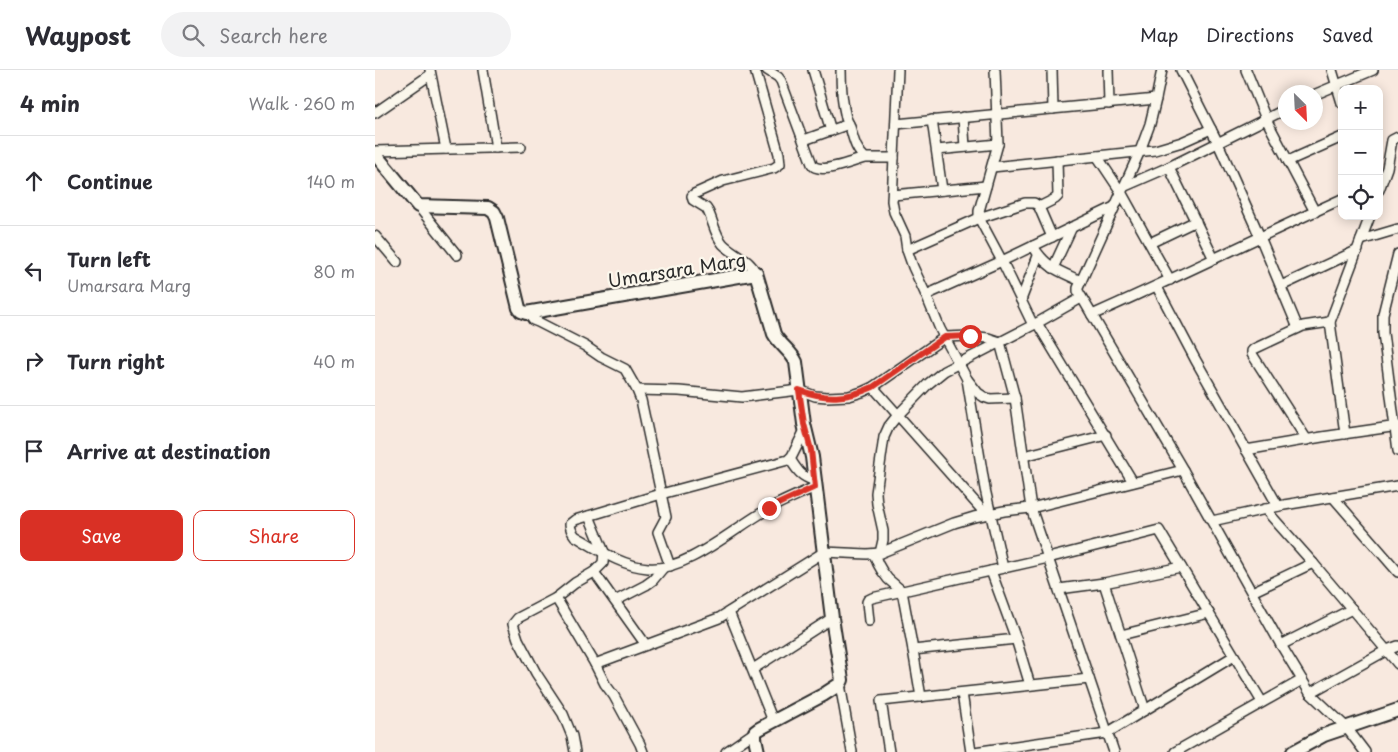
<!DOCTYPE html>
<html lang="en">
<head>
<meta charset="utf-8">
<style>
  body { margin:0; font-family:"Playpen Sans",sans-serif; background:#f2f2f3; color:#2b2b33 }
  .controls { position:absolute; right:15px; top:15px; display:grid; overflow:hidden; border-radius:10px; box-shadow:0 2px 12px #0003 }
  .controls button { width:45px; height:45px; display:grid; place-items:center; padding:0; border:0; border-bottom:1px solid #e1e1e2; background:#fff; color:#2b2b33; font:25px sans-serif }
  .compass { position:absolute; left:903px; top:15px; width:45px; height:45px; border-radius:50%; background:#fff; box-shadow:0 2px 12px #0003; rotate:156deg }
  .stop { position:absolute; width:15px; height:15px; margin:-11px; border:4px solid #d93025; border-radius:50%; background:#fff }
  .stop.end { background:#d93025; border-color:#fff; box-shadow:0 1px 5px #0008 }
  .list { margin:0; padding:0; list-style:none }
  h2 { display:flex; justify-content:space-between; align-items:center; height:65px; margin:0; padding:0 20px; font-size:21px }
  h2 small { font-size:16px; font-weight:400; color:#7c7c81 }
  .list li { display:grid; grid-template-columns:32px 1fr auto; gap:15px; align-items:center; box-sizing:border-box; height:90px; padding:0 20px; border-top:1px solid #e1e1e2 }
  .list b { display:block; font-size:19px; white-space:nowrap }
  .list p { margin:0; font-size:16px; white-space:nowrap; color:#7c7c81 }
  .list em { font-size:16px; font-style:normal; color:#7c7c81 }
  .actions { display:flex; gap:10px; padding:15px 20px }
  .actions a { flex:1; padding:11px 0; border:1px solid #d93025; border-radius:10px; text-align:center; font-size:18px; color:#d93025 }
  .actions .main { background:#d93025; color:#fff }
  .icon { flex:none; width:28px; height:28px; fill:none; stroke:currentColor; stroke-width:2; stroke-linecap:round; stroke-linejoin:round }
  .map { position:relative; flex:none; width:1023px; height:682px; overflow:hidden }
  header { display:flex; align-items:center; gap:30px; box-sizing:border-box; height:70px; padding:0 25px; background:#fff; border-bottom:1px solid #e1e1e2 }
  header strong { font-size:24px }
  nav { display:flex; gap:28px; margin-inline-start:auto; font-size:18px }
  .search { width:350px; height:45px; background:#f2f2f3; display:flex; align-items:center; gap:12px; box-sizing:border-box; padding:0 18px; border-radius:28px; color:#7c7c81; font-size:19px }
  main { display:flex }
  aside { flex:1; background:#fff }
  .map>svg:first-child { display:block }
</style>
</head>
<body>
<header>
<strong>Waypost</strong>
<div class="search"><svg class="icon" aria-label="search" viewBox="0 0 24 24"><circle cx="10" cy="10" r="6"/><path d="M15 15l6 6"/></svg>Search here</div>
<nav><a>Map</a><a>Directions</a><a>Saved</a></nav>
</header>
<main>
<aside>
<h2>4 min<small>Walk · 260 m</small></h2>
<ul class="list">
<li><svg class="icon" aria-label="ahead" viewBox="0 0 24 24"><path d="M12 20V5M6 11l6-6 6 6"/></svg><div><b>Continue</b></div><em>140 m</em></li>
<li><svg class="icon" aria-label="left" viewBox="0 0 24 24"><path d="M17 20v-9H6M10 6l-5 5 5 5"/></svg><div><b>Turn left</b><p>Umarsara Marg</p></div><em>80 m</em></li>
<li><svg class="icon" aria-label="right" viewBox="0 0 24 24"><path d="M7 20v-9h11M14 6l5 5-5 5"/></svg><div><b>Turn right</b></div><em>40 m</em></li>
<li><svg class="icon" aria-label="arrive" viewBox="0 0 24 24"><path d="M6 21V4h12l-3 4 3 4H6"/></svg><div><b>Arrive at destination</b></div></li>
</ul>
<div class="actions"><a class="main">Save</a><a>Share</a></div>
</aside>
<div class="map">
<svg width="1023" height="682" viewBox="0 0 1023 682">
  <rect width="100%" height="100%" fill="#f8e9df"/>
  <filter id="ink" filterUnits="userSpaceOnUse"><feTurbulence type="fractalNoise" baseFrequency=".02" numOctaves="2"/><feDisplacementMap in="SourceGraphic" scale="10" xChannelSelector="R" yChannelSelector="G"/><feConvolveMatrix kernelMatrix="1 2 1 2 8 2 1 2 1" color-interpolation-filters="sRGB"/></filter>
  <g filter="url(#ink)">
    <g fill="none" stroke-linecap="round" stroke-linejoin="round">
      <defs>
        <g id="street">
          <path d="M55,0L71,79"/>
          <path d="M108,0L121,78"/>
          <path d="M380,0L404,84L405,94L399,98L348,111L319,124L317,126L318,130L331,138L333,141C338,151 340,165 348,174C359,185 374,188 381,203"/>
          <path d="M392,0L403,7L406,11L437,94C439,97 439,97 443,98C454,101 478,91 490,88"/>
          <path d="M438,0L456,61"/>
          <path d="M466,0C466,16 467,32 471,48C473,52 475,56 476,60C479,71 481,80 490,88H519"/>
          <path d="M523,0L517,131L519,142L530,166L532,180L538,197L551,225L565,259L592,309L603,323L609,327L615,329L640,328"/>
          <path d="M620,0L623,74L604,141V148L627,191L658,255"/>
          <path d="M677,0L678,39"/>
          <path d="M733,0L734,34"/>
          <path d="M787,0L781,29L775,54L765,81L703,218V221L808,400L906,575L935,623L971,657L990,682"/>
          <path d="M806,0L843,73L885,167L923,258"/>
          <path d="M871,0L891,49L940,142"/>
          <path d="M957,0L967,33"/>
          <path d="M941,24L998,0"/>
          <path d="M0,43L52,7"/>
          <path d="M588,47L590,77"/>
          <path d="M557,50L567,120"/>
          <path d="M521,54L781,29"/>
          <path d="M429,70L474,54"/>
          <path d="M562,80L623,74"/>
          <path d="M0,81L146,77"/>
          <path d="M722,86L746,122L795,210"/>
          <path d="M913,91L967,67"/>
          <path d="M617,97L780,80L807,72L836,59"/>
          <path d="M794,97L839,189"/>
          <path d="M748,117L794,97L911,39"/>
          <path d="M1004,120L1012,98L1017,70L1023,67"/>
          <path d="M518,125L611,116"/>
          <path d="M43,136L82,185"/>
          <path d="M0,166L22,192"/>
          <path d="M677,167L664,137L680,129L683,126L682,90"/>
          <path d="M986,170L1023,159"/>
          <path d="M775,173L821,151"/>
          <path d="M658,176C671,198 684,201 706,211"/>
          <path d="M532,180L604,148L650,133H659L664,136"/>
          <path d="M1023,184L1008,244V263L1023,381"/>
          <path d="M678,198L697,157"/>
          <path d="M906,216L983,180"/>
          <path d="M782,217L820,289L903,436"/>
          <path d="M551,225L627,191L739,137"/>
          <path d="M646,230L663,186"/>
          <path d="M153,243L158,250L163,252L210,276L226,287L250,299L262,320L266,330L291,447L283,462L295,496"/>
          <path d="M717,245C801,208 883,167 967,129"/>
          <path d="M662,253L758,412"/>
          <path d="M625,272L640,328L656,438L739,682"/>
          <path d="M592,309L610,419L628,498"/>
          <path d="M498,317L608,441L609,445"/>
          <path d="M262,320L304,321L367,327L424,320L440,326L452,327L474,326L487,322L498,317L570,267L595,266L613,268L625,272"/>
          <path d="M430,360L417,386L413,390L286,424L200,450L195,454C195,459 197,462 200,466C223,479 246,496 273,498C312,502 361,456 395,438C410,430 425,424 440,417"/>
          <path d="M970,364L955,252L995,146"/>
          <path d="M932,370L877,284V281L879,279L928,256L955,252"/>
          <path d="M871,380L947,367L1023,356"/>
          <path d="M649,386L731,365"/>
          <path d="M415,389C422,400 426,407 439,410"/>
          <path d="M958,427L1023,502"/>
          <path d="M890,439L938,493L1023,594"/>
          <path d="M837,451L909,435L1023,416"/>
          <path d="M505,483L508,470V461L502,434L501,423L509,367L514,356L522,346L553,314L569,301L662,253L706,228"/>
          <path d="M499,484L503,494L507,501L513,509L527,521L538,580L546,627"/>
          <path d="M616,501L641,569L655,615"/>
          <path d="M219,502L271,575"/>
          <path d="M729,513L770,640"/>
          <path d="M684,519L729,513L806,497"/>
          <path d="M877,522L938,493"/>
          <path d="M181,528L220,594L344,548L449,482L492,484L505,483L579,453L599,447L629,441L656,438L808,400"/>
          <path d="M240,531L271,515L278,510L288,498"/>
          <path d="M354,542L398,651"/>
          <path d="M494,551L492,532L493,530L497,528L673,488L784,460L887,632"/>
          <path d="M746,565L834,543"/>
          <path d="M906,575L977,539"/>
          <path d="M538,580L641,569"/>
          <path d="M220,594L230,614L239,626L265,674L268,682"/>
          <path d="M378,599L457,548"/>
          <path d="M465,614L477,682"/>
          <path d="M587,623L596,682"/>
          <path d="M935,623L1012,580L1023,576"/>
          <path d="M200,682L197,666L188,644L161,603L143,569L138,554L143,548L181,528L200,513L219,502L228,493L229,482L214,446"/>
          <path d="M351,682L380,662"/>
          <path d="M514,682L506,631L714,609"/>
          <path d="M599,682L732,663L859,586"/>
          <path d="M800,682L927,610"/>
        </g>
        <g id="secondary">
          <path d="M0,84L43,136L113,138L119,142L122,148L144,238L146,241L151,243L381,203L399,264C405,275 416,281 421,292L429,354L437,387L457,548L467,610L465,614L448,625L384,659L380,662V668L383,682"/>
          <path d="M918,682L949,665L1023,640"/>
        </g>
      </defs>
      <use href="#street" stroke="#2b2b2b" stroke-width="12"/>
      <use href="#secondary" stroke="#2b2b2b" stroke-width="16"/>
      <use href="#street" stroke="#fbf7ec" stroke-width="9"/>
      <use href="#secondary" stroke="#fbf7ec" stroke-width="12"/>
    </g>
  </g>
  <g fill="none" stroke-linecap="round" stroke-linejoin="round" filter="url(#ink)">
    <path stroke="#d93025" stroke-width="6" d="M394,438L440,417L436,380L429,354L424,320C451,330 472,329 498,317L570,267L595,266"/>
  </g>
  <g text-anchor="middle" stroke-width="4.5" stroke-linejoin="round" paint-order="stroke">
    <g font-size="18" fill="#2b2b2b" stroke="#fbf7ec">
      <text transform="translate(302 201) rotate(-9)" y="6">Umarsara Marg</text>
    </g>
  </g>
</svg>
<div class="controls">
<button>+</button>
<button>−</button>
<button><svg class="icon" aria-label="locate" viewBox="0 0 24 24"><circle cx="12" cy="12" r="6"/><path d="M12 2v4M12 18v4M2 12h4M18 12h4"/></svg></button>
</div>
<svg class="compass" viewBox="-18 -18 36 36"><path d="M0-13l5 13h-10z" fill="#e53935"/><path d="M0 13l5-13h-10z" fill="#7c7c81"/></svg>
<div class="stop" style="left:595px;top:266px"></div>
<div class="stop end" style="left:394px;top:438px"></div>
</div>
</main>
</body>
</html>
